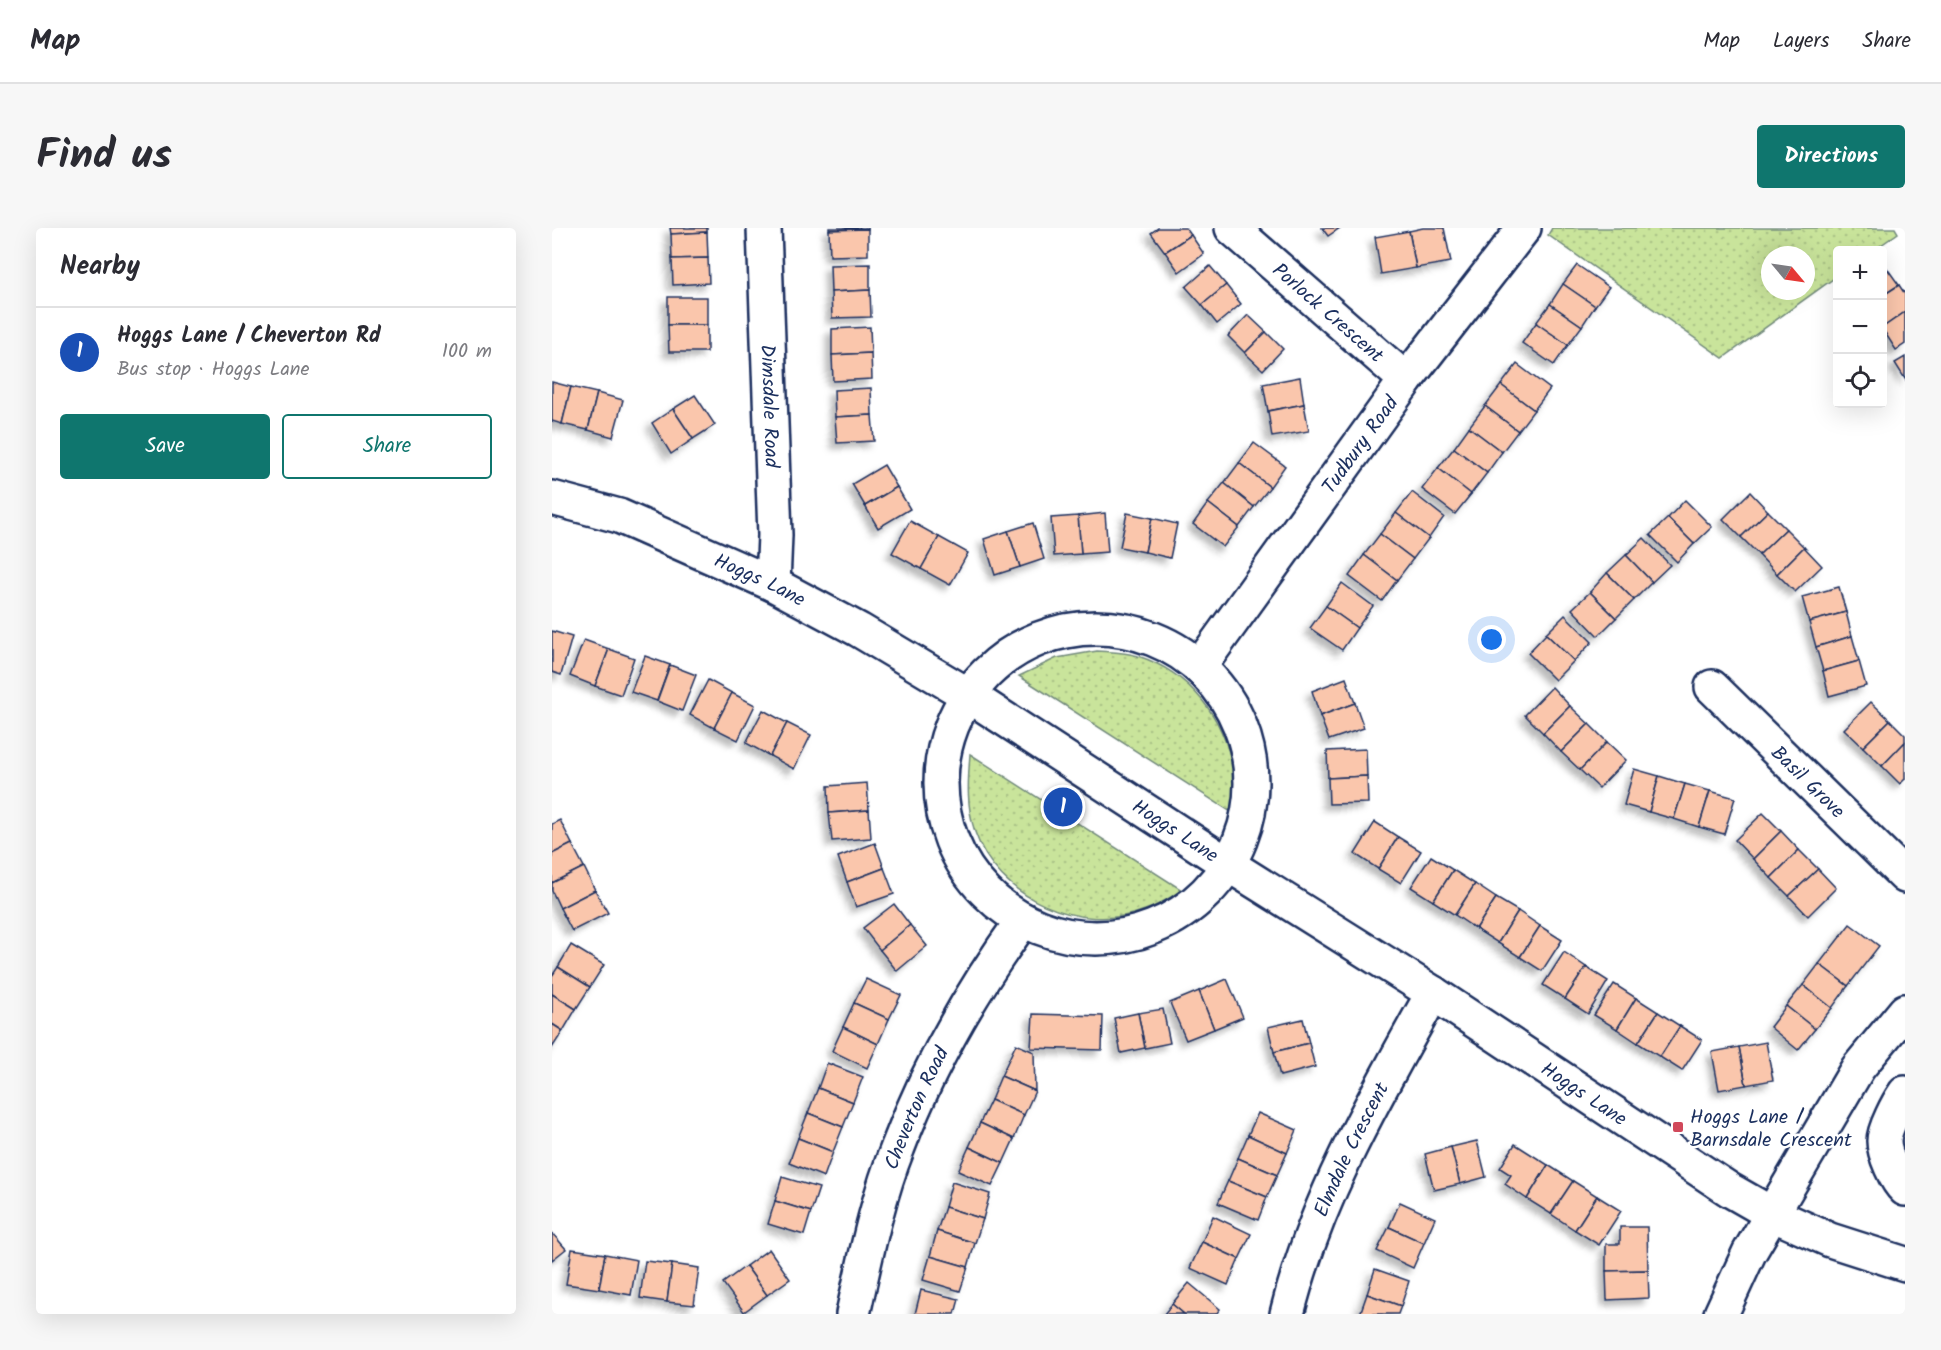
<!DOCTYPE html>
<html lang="en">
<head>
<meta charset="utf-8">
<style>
  body { margin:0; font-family:Kalam,sans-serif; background:#f7f7f7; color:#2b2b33 }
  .controls { position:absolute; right:18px; top:18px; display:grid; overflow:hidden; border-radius:6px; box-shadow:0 6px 24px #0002 }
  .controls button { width:54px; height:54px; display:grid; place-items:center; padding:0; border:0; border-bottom:2px solid #e1e1e2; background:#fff; color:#2b2b33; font:30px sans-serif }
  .compass { position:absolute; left:1209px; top:18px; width:54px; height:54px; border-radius:50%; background:#fff; box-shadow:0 6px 24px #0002; rotate:119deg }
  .you { position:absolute; left:940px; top:412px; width:21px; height:21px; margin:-15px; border:4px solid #fff; border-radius:50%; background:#1a73e8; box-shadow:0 0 0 9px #1a73e833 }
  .badge { display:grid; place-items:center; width:39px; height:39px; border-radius:50%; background:#0f766e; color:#fff; font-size:20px; font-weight:700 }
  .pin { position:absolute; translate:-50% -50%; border:3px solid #fff; box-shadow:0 2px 6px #0006 }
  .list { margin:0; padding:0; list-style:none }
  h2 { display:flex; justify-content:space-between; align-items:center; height:78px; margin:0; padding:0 24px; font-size:26px }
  h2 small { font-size:20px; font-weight:400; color:#7c7c81 }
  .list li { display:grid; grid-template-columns:39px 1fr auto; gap:18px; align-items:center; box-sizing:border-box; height:90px; padding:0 24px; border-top:2px solid #e1e1e2 }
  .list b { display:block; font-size:22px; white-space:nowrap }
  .list p { margin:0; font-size:20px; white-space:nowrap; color:#7c7c81 }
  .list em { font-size:20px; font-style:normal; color:#7c7c81 }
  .actions { display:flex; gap:12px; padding:18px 24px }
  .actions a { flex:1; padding:14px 0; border:2px solid #0f766e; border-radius:6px; text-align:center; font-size:21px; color:#0f766e }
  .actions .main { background:#0f766e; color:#fff }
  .icon { flex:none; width:33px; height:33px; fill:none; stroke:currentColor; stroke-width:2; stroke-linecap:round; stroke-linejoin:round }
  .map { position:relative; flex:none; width:1353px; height:1086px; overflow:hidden; border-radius:6px }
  header { display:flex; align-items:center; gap:36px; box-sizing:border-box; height:84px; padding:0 30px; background:#fff; border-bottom:2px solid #e1e1e2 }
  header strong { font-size:28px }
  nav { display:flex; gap:33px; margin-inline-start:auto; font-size:21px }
  .intro { display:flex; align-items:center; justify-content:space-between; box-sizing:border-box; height:144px; padding:0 36px }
  h1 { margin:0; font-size:42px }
  .button { padding:15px 27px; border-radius:6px; background:#0f766e; color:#fff; font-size:21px; font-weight:700 }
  main { display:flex; gap:36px; padding:0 36px }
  aside { flex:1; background:#fff; border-radius:6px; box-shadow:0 6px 24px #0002 }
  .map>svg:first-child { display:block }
</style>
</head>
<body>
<header>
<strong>Map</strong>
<nav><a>Map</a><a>Layers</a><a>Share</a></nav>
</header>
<div class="intro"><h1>Find us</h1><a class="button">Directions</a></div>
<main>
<aside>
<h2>Nearby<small></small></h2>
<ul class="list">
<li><span class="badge" style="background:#1a4fb4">1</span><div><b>Hoggs Lane / Cheverton Rd</b><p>Bus stop · Hoggs Lane</p></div><em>100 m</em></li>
</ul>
<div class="actions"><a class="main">Save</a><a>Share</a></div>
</aside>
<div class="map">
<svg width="1353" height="1086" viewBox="0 0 1353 1086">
  <defs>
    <pattern id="green-dots" width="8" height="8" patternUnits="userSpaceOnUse" patternTransform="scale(1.5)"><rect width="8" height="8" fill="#c9e49b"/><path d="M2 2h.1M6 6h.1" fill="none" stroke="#acc488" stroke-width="1.8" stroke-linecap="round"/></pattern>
    <filter id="shadow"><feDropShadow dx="-5.5" dy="5.5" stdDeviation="3" flood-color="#0004"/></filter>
  </defs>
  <rect width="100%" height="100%" fill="#fff"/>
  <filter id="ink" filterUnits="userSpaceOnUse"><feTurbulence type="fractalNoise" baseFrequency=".0167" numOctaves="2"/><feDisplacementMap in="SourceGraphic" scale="12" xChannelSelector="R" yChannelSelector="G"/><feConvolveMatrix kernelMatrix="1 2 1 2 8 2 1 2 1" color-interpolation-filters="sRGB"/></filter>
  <g filter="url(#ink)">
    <g fill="url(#green-dots)" stroke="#728a7c" stroke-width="1.5" fill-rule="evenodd">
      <path d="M1000,0H1343L1346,5L1322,22H1286L1285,48L1171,130L996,7ZM1218,27H1254V63H1218Z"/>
      <path d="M545,423C558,424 573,424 586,428C638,445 672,489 681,542C683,555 680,571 679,584L467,448L505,430Z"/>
      <path d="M418,526L630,662C618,669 606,678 593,682C529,707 445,670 423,604C414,577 416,553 418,526Z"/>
    </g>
    <g fill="#fac6ac" stroke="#1b2f5e" stroke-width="1.5" filter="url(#shadow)">
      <path d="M118,0H155V4L119,6Z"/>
      <path d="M277,0H316V1L277,2Z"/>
      <path d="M606,0H634L639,7L613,24L599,5Z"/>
      <path d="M770,0H788L776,8Z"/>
      <path d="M871,0H892L899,34L864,40L857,3Z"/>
      <path d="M316,1V27L278,28L277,2Z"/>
      <path d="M857,3L864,40L829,46L823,9Z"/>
      <path d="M155,4L156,30L120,31L119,6Z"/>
      <path d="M639,7L652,26L627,44L613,24Z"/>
      <path d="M156,30L157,55L121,57L120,31Z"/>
      <path d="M318,36V62L279,64L278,37Z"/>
      <path d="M1332,36L1347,57L1330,68V37Z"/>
      <path d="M1025,37L1057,59L1043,78L1011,56Z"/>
      <path d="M658,38L674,57L650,77L634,59Z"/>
      <path d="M1011,56L1043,78L1030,98L998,76Z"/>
      <path d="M674,57L689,76L665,96L650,77Z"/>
      <path d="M1347,57L1353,66V84L1330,100V68Z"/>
      <path d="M318,62L319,89L280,90L279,64Z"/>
      <rect x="116" y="69" width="39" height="28"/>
      <path d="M998,76L1030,98L1016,117L984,95Z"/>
      <path d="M1353,84V116L1344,122L1330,100Z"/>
      <path d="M696,87L714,104L693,125L676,108Z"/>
      <path d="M984,95L1016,117L1002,137L970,115Z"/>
      <path d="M116,97H155V124H117Z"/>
      <path d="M318,99L319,125L280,127V101Z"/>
      <path d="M714,104L731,121L711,142L693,125Z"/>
      <path d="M319,125L320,151L281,153L280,127Z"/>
      <path d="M1353,129V151L1343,135Z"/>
      <path d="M965,136L998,161L982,182L949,157Z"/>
      <path d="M748,149L752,176L716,183L711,156Z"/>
      <path d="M0,154L19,159L10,196L0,193Z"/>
      <path d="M949,157L982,182L966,203L933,178Z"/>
      <path d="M19,159L45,165L36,202L10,196Z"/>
      <path d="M319,160L320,187L283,189L282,162Z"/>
      <path d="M45,165L71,172L61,209L36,202Z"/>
      <path d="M143,167L163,197L141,211L121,181Z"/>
      <path d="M752,176L757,203L720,209L716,183Z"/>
      <path d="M933,178L966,203L950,224L917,199Z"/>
      <path d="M121,181L141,211L119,226L100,195Z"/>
      <path d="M320,187L322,213L285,215L283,189Z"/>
      <path d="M917,199L950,224L935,245L902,220Z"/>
      <path d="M702,215L733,238L718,259L687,235Z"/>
      <path d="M902,220L935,245L919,266L886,240Z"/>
      <path d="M687,235L718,259L702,279L672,255Z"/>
      <path d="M332,237L345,259L313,278L300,256Z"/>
      <path d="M886,240L919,266L903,286L870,261Z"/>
      <path d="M672,255L702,279L687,299L656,275Z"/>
      <path d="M345,259L358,281L326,300L313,278Z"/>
      <path d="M860,264L892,289L877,310L844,285Z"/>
      <path d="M1198,264L1216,283L1189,309L1171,291Z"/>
      <path d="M1133,272L1160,299L1142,316L1116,290Z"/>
      <path d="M656,275L687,299L671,319L641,296Z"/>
      <path d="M1216,283L1234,301L1207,327L1189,309Z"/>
      <path d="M553,285L556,324L529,326L526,288Z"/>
      <path d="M575,285L600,290L593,324L568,319Z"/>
      <path d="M844,285L877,310L861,331L828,306Z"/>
      <path d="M526,288L529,326L502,328L499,290Z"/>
      <path d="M600,290L625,296L618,330L593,324Z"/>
      <path d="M1116,290L1142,316L1125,334L1098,307Z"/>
      <path d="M358,293L387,309L369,341L340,325Z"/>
      <path d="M481,295L492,331L468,339L456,303Z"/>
      <path d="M1234,301L1252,319L1225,346L1207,327Z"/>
      <path d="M456,303L468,339L443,347L432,311Z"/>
      <path d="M828,306L861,331L845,352L812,327Z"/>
      <path d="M387,309L416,325L398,357L369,341Z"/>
      <path d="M1092,310L1118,337L1100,354L1074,327Z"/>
      <path d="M1252,319L1270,338L1243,364L1225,346Z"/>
      <path d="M812,327L845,352L830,373L797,348Z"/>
      <path d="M1074,327L1100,354L1082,372L1055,345Z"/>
      <path d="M1055,345L1082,372L1064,390L1038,364Z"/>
      <path d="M790,355L821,378L805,400L774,378Z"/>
      <path d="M1287,359L1294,384L1257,394L1250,369Z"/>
      <path d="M1038,364L1064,390L1046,408L1020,381Z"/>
      <path d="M774,378L805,400L790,422L758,400Z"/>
      <path d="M1294,384L1300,408L1264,419L1257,394Z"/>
      <path d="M1013,387L1040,414L1022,433L994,406Z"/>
      <path d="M0,403L20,409L9,447L0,444Z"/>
      <path d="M994,406L1022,433L1003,452L976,425Z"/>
      <path d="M1300,408L1307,433L1271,443L1264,419Z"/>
      <path d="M32,412L57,421L43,458L18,448Z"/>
      <path d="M57,421L82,430L69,467L43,458Z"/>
      <path d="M93,428L118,437L105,473L79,464Z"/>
      <path d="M1307,433L1314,458L1277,468L1271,443Z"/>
      <path d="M118,437L144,447L130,483L105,473Z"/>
      <path d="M794,450L803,475L768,488L760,463Z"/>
      <path d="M156,452L180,465L162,500L138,487Z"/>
      <path d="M1000,459L1018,478L991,505L973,487Z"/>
      <path d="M180,465L203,477L186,512L162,500Z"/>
      <path d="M1319,474L1338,492L1311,519L1292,501Z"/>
      <path d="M803,475L812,500L777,512L768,488Z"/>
      <path d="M1018,478L1037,496L1009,524L991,505Z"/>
      <path d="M211,482L235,495L218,528L194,515Z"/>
      <path d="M1338,492L1353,507V514L1330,538L1311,519Z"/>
      <path d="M235,495L259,507L242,541L218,528Z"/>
      <path d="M1037,496L1055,514L1028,542L1009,524Z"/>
      <path d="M1055,514L1074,532L1047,560L1028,542Z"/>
      <path d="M1353,514V551L1348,556L1330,538Z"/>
      <path d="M814,521L815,548L776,550L775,523Z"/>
      <path d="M1082,541L1107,548L1097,584L1072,577Z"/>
      <path d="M815,548L816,575L777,576L776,550Z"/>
      <path d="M1107,548L1133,556L1122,591L1097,584Z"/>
      <path d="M315,555L317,582L277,585L276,558Z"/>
      <path d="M1133,556L1158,563L1147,599L1122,591Z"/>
      <path d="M1158,563L1183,570L1172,606L1147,599Z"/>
      <path d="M317,582L319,610L280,613L277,585Z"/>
      <path d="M1211,585L1229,603L1201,631L1183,612Z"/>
      <path d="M8,592L20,616L0,626V596Z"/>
      <path d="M823,594L846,609L826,641L803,626Z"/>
      <path d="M1229,603L1247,622L1219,650L1201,631Z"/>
      <path d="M846,609L869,623L849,655L826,641Z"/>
      <path d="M323,615L332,640L295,654L286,629Z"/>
      <path d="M20,616L32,639L0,655V626Z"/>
      <path d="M1247,622L1266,641L1237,668L1219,650Z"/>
      <path d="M879,628L901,642L881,673L859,659Z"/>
      <path d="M32,639L43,662L8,680L0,663V655Z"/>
      <path d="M332,640L342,666L304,679L295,654Z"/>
      <path d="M1266,641L1284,660L1256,688L1237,668Z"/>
      <path d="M901,642L923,656L903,687L881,673Z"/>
      <path d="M923,656L944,670L924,701L903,687Z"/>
      <path d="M43,662L56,685L20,703L8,680Z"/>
      <path d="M944,670L966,683L946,715L924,701Z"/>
      <path d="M342,676L358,697L328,722L311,700Z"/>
      <path d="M966,683L988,698L968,729L946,715Z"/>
      <path d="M1298,696L1327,718L1296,758L1267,736Z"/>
      <path d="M358,697L375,718L345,743L328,722Z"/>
      <path d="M988,698L1010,712L990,743L968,729Z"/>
      <path d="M19,717L52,737L38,759L6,739Z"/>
      <path d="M1012,724L1034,739L1013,771L991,757Z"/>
      <path d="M1267,736L1296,758L1280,780L1251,757Z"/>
      <path d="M6,739L38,759L24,781L0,766V748Z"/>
      <path d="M1034,739L1056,753L1036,786L1013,771Z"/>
      <path d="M314,751L349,767L337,791L302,775Z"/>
      <path d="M675,751L691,789L662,801L647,763Z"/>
      <path d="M1062,756L1084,770L1065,801L1042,787Z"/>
      <path d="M1251,757L1280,780L1263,801L1234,778Z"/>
      <path d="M647,763L662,801L634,812L618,775Z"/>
      <path d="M0,766L24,781L11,803L0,796Z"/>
      <path d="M1084,770L1106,784L1086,815L1065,801Z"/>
      <path d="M302,775L337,791L326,816L291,799Z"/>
      <path d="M1234,778L1263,801L1246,822L1218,799Z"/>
      <path d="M611,781L618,815L593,820L586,785Z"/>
      <path d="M1106,784L1128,798L1108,829L1086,815Z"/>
      <path d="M586,785L593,820L569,825L562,790Z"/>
      <path d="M481,786L551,788L550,822L479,820Z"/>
      <path d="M751,791L757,815L722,824L716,799Z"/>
      <path d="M0,796L11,803L0,820Z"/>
      <path d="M1128,798L1150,812L1130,843L1108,829Z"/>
      <path d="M291,799L326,816L315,840L280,823Z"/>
      <path d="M1214,814L1221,852L1194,857L1187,819Z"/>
      <path d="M757,815L763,839L728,848L722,824Z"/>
      <path d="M464,816L482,824L483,863L449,848Z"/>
      <path d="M1187,819L1194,857L1167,862L1160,824Z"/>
      <path d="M275,835L311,849L301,874L266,860Z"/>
      <path d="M449,848L483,863L472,887L439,872Z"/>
      <path d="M266,860L301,874L291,899L256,885Z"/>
      <path d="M439,872L472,887L462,911L428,895Z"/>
      <path d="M256,885L291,899L281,924L246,910Z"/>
      <path d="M706,885L745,902L735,925L696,907Z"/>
      <path d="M428,895L462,911L451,935L417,919Z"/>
      <path d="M696,907L735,925L725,947L686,930Z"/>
      <path d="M246,910L281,924L272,949L237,935Z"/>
      <path d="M925,913L934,949L908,956L899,919Z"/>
      <path d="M963,916L996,937L975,971L953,956L959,947L948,940Z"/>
      <path d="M417,919L451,935L440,958L406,943Z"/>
      <path d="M899,919L908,956L882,962L873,926Z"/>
      <path d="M686,930L725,947L715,969L676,953Z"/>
      <path d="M996,937L1021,953L999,986L975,971Z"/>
      <path d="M230,949L267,960L259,984L223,973Z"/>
      <path d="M676,953L715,969L706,992L666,975Z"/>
      <path d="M1021,953L1045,968L1023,1002L999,986Z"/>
      <path d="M400,954L438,966L431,991L393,979Z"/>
      <path d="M1045,968L1069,983L1047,1017L1023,1002Z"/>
      <path d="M223,973L259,984L252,1007L216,996Z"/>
      <path d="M848,974L883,990L872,1015L837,999Z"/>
      <path d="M393,979L431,991L423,1015L385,1003Z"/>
      <path d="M661,988L699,1006L687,1031L650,1014Z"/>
      <path d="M837,999L872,1015L861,1040L825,1023Z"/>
      <path d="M1068,999H1095L1096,1042L1054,1043V1016H1068Z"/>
      <path d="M385,1003L423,1015L416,1039L378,1028Z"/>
      <path d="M0,1005L14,1021L0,1032Z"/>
      <path d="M650,1014L687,1031L676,1057L638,1040Z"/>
      <path d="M20,1021L53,1026L47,1061L14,1056Z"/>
      <path d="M217,1021L238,1051L215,1067L194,1038Z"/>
      <path d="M53,1026L85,1032L79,1067L47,1061Z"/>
      <path d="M378,1028L416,1039L408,1063L371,1052Z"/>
      <path d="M93,1033L120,1036L115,1074L88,1070Z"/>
      <path d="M120,1036L147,1040L142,1077L115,1074Z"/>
      <path d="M194,1038L215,1067L192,1084L171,1055Z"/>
      <path d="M823,1041L857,1053L849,1078L815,1066Z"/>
      <path d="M1096,1042L1097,1070L1055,1072L1054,1043Z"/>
      <path d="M637,1055L668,1081L664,1086H632L620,1076Z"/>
      <path d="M369,1062L407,1071L403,1086H363Z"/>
      <path d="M815,1066L849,1078L846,1086H808Z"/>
      <path d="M620,1076L632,1086H612Z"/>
    </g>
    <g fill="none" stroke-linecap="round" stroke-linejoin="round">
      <defs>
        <g id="minor">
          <path id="s1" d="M212,0L223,307L221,356"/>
          <path id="s2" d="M680,0L854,152"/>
          <path id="s3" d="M0,270L67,288L221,356L307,402L416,467L677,637L881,765L1178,962L1220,986L1278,1012L1353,1036"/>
          <circle cx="544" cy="555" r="155"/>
          <path id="s4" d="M648,438L854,152L972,0"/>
          <path id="s5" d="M1160,459L1353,648"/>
          <path d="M1353,865C1346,875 1332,901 1332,913C1332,926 1344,953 1353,961"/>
          <path id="s6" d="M301,1086C313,1032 325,971 346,919C376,839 421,761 471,692"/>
          <path id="s7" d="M735,1086C763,972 824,867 881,765"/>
          <path d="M1169,1086L1197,1025L1306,840L1353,783"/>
        </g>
      </defs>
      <use href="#minor" stroke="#1b2f5e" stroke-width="38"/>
      <use href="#minor" stroke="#fff" stroke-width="33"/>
    </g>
  </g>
  <rect fill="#d1495b" stroke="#fff" stroke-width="2" x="1120" y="893" width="12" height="12" rx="3"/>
  <g text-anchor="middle" stroke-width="5" stroke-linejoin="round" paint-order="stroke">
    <g font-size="20" fill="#1b2f5e" stroke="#fff">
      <text dy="7" stroke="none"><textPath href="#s2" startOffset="128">Porlock Crescent</textPath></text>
      <text dy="7" stroke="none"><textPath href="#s1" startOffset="178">Dimsdale Road</textPath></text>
      <text dy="7" stroke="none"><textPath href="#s4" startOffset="273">Tudbury Road</textPath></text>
      <text dy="7" stroke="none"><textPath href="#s3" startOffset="224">Hoggs Lane</textPath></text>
      <text dy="7" stroke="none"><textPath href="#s5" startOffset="135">Basil Grove</textPath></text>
      <text dy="7" stroke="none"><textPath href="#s3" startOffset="710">Hoggs Lane</textPath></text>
      <text dy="7" stroke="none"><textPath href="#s3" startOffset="1196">Hoggs Lane</textPath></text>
      <text dy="7" stroke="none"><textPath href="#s6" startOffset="216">Cheverton Road</textPath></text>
      <text dy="7" stroke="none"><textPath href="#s7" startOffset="177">Elmdale Crescent</textPath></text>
    </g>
    <g font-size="20" fill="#1b2f5e" stroke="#fff" text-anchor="start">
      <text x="1138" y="895">Hoggs Lane /<tspan x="1138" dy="23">Barnsdale Crescent</tspan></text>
    </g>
  </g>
</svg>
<div class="controls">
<button>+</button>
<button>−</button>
<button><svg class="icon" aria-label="locate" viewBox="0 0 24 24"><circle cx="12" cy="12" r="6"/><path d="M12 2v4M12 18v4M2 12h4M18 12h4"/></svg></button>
</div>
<svg class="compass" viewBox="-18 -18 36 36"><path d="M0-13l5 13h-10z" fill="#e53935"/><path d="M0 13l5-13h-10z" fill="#7c7c81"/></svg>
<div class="you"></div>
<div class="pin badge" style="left:511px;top:579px;background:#1a4fb4">1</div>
</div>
</main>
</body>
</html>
